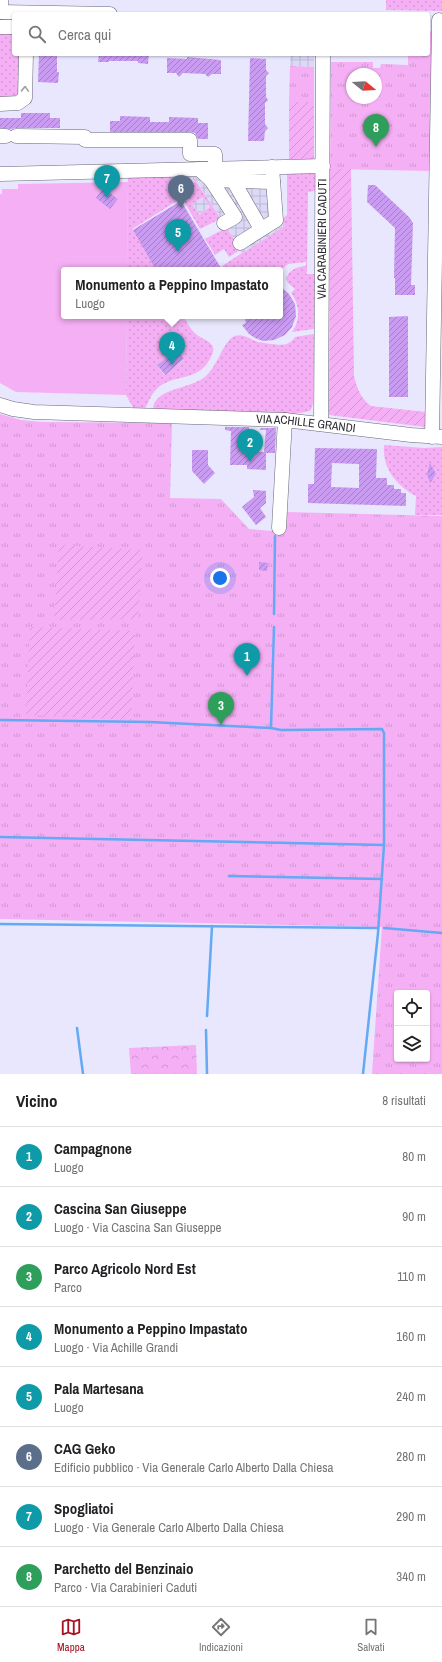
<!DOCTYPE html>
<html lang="it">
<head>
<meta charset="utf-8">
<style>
  body { margin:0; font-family:"Archivo Narrow",sans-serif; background:#f2f2f2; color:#202124 }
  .controls { position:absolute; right:12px; bottom:12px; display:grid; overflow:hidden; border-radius:4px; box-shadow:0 1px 3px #0004 }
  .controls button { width:36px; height:36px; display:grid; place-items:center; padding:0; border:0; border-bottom:1px solid #e0e0e0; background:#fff; color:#202124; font:20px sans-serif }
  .compass { position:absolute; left:346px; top:68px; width:36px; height:36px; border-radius:50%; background:#fff; box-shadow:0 1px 3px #0004; rotate:108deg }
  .you { position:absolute; left:220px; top:578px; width:14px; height:14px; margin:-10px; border:3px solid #fff; border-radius:50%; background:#1a73e8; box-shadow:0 0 0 6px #1a73e833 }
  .badge { display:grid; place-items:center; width:26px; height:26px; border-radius:50%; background:#a71120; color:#fff; font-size:13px; font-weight:700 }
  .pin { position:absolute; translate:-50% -33px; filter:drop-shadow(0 1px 2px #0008) }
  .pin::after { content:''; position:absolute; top:21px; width:14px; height:12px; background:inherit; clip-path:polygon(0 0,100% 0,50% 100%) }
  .popup { position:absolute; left:61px; top:267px; width:222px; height:52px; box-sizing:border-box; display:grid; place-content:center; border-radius:4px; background:#fff; filter:drop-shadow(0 1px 3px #0005); font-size:13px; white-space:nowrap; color:#757577 }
  .popup b { font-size:15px; color:#202124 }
  .popup::after { content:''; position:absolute; left:50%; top:100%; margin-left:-8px; border:8px solid transparent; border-top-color:#fff }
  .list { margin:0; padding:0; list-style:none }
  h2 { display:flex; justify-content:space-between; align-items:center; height:52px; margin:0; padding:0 16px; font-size:17px }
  h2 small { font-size:13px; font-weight:400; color:#757577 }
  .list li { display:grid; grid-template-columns:26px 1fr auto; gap:12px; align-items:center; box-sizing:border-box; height:60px; padding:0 16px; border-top:1px solid #e0e0e0 }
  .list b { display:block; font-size:15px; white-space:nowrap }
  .list p { margin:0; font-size:13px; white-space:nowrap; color:#757577 }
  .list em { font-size:13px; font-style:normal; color:#757577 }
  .icon { flex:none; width:22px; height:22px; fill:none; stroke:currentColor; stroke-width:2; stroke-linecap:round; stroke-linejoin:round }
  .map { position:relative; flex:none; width:442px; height:1074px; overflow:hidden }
  .search { position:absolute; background:#fff; box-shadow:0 1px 3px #0004; left:12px; right:12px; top:12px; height:44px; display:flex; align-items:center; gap:10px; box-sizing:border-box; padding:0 14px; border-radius:4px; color:#757577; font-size:15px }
  .sheet { height:532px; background:#fff }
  nav { display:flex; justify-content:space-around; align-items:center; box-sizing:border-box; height:56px; border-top:1px solid #e0e0e0; background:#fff; font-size:11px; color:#757577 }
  nav a { display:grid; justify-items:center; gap:2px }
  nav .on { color:#a71120 }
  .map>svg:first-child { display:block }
</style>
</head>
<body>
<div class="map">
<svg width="442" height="1074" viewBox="0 0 442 1074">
  <defs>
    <pattern id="industrial-grid" width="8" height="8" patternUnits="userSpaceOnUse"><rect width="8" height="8" fill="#dbd9f6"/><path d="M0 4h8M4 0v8" fill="none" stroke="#bcbad4"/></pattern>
    <pattern id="grass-dots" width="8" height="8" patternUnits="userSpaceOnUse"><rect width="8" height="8" fill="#f5aff4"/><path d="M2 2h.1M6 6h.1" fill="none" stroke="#d297d2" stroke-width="1.8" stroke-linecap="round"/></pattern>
    <pattern id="forest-crowns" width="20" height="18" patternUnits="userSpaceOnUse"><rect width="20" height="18" fill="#f5aff4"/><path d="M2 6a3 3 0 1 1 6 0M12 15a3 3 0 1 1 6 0" fill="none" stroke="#d297d2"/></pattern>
    <pattern id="park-tufts" width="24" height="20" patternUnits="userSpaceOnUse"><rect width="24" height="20" fill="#f5aff4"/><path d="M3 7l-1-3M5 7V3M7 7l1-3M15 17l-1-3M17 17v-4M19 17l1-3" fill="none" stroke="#d297d2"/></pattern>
    <pattern id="garden-furrows" width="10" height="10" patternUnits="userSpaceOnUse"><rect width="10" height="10" fill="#f5aff4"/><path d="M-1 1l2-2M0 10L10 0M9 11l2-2" fill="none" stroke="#d297d2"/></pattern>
    <pattern id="building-hatch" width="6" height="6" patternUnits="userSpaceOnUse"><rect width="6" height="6" fill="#c99bf1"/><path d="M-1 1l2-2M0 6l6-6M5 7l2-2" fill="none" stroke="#a47fc4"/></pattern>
  </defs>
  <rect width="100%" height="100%" fill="#e8e7fd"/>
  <g fill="url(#industrial-grid)">
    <path d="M290,54H314V67L290,66Z"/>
    <path d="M278,172V214L285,226L243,253L192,174Z"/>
    <path d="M203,197L210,207L199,215L192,204Z"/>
  </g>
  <g fill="url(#grass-dots)" fill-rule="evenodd">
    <path d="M386,0H442V11L386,10Z"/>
    <path d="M14,30V54H22L21,96L0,101V32Z"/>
    <path d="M128,172H190L243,253L285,226L281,220L287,215V173H315V191L308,192L307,272L306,274H316L313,403L311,410C296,420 160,410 134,409L126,395L127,316H183C187,322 190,329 196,334C201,339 210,340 213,347C214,351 212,355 210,359C198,381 178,374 160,386C152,392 149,401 145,409L153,410C153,389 187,389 202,379C218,369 222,341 235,336C243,333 251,340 258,342C262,343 266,343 271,344C281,345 288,347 295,337L314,334V329L292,332C301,319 300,305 291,293L295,289L288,283L286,279C288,271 297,266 306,266V262L288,264L280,271L224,270L222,266L242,253L240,250L229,257L224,249L215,255L205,239L226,228L220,219L200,229L182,198L132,229L133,230L181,201L222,270H127ZM192,177L195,182L184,189L181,184ZM203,197L210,207L199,215L192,204ZM177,350L184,360L164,375L157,365Z"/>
    <path d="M384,445L424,448L442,447V515H415L416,496C397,486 382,469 384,445Z"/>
  </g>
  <path fill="url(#forest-crowns)" d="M196,1045L197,1074H131L129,1048Z"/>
  <g fill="url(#park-tufts)" fill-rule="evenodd">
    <path d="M428,31L434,32L430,171L330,169L331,62H373V68H380L381,64L408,65V54H428ZM352,74H376V98H352Z"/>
    <path d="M290,66L314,67V102H289Z"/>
    <path d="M0,414L21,420L41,422L172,423L170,498L221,499L249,529L285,532L286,512L442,516V1074H372L382,927L0,919ZM397,993H427V1059H397Z"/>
  </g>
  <g fill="url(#garden-furrows)">
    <rect x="289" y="102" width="25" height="57"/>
    <path d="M330,169H351L354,376C357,388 361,399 371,406L426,412L425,427L329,415Z"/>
    <path d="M59,545L143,550L138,619L54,620Z"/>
    <path d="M30,627L135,631L131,720L26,715Z"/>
  </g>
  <path fill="#f5aff4" d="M128,182L127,270H64V316H127L126,395L16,392L0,383V194H2V189H18V184Z"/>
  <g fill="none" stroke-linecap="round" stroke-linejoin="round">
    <g stroke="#63a9f3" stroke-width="2.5">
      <path d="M274,614L275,536"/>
      <path d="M0,720L150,722L271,728L281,730L382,729L384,733V845L378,933L363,1074"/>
      <path d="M271,728L274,627"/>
      <path d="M0,837L384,845"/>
      <path d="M229,876L382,879"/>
      <path d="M0,924L378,928"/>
      <path d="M384,928L442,933"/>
      <path d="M207,1016L212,926"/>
      <path d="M77,1028L83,1074"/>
      <path d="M206,1030L207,1074"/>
    </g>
  </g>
  <g fill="url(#building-hatch)" fill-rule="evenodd">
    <path d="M39,54H57V72H59L58,83L38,82Z"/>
    <path d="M99,54H149L148,64L138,63V61H109V62H98Z"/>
    <path d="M187,57L221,60V74H212L208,77L205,74L183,73L179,77L176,73H167V58L187,59Z"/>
    <path d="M250,58L266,59V70L269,73L266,76V97L268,100L265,103V124L268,128L265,131L264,141H248Z"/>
    <path d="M21,113H50V118H60V128H16L11,129L0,128V118H21Z"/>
    <path d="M120,116L150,117V122H169V117L198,118V123H208V139H198L195,133L190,132H110V121H120Z"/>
    <path d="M368,185H375L409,217L413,223L411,285H415V295H395V278H394L395,228L367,202Z"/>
    <path d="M103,188L118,199L110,209L96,198Z"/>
    <path d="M181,201L222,270H156L133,230Z"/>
    <path d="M280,286L289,294L295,304L296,316L292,327L285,335L274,340L263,341L255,338L249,334L242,325L246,323L244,316H280Z"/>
    <path d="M408,316V397H389V317Z"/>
    <path d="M177,350L184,359L165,375L157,365Z"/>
    <path d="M225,427H249V436H243V451L264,452L266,430H260L261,428H276L275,453H266V470L247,469V465H230L231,431L225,430Z"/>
    <path d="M315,448L377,449L376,478H387V485H394V489H401V493H406V506L308,503V484H314ZM332,463L359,464V488L331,487Z"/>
    <path d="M192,450H208V465L215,473L204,484L192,471Z"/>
    <path d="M430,463L436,474L430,483L427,474Z"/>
    <path d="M253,490L266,491V503L260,508L266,517L256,525L242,507L254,497Z"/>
    <path d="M259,562L268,563L267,571L259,570Z"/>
  </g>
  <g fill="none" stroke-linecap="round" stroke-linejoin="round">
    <defs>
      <g id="minor">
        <path d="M1,0V12"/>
        <path d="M0,12L110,14"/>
        <path d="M0,27H14"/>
        <path d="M0,104L18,103L25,98L26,54"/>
        <path d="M0,136H6"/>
        <path d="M16,136L85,137V140H190V154H215V163"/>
        <path d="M199,169L211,180L273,182"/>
        <path d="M0,174L323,166"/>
        <path d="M211,180L235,217L224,223"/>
        <path d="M234,182L261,229"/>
        <path d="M240,243L276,220L272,167"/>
        <path id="s1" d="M0,405L13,409L34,412L285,420L411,435L442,437"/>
        <path id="s2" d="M321,424L323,54"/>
        <path d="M432,437L439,20"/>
        <path d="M279,528L285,420"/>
      </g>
    </defs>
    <use href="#minor" stroke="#686679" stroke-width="15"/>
    <use href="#minor" stroke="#fff" stroke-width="14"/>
  </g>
  <defs><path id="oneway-chevron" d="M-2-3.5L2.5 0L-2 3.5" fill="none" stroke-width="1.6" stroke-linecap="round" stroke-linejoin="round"/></defs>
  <use stroke="#a0a0a4" href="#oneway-chevron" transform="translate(25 89) rotate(-88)"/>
  <g text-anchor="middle" stroke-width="3" stroke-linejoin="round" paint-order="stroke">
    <g font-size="12" fill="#2d2c34" stroke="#e8e7fd">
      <text dy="4" stroke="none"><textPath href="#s2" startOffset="185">VIA CARABINIERI CADUTI</textPath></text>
      <text dy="4" stroke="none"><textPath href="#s1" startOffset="307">VIA ACHILLE GRANDI</textPath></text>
    </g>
  </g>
</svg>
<div class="controls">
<button><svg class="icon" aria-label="locate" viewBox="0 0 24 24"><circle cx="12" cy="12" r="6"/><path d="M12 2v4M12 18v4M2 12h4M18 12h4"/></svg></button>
<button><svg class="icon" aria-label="layers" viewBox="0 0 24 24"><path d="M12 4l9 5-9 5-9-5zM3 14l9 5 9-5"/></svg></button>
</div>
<svg class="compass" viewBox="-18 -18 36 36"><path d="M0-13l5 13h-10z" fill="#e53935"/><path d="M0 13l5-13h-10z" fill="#757577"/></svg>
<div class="you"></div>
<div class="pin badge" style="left:247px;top:676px;background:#0f9aa8">1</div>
<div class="pin badge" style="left:250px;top:462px;background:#0f9aa8">2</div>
<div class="pin badge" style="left:221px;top:725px;background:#2e9e5b">3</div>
<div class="pin badge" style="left:172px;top:365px;background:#0f9aa8">4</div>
<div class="popup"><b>Monumento a Peppino Impastato</b>Luogo</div>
<div class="pin badge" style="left:178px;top:252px;background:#0f9aa8">5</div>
<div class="pin badge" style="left:181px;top:208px;background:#5c6f8a">6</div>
<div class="pin badge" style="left:107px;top:198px;background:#0f9aa8">7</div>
<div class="pin badge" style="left:376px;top:147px;background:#2e9e5b">8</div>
<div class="search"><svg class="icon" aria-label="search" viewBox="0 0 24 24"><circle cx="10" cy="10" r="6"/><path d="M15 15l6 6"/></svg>Cerca qui</div>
</div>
<section class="sheet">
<h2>Vicino<small>8 risultati</small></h2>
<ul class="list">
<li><span class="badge" style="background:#0f9aa8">1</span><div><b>Campagnone</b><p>Luogo</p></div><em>80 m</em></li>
<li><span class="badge" style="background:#0f9aa8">2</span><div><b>Cascina San Giuseppe</b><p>Luogo · Via Cascina San Giuseppe</p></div><em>90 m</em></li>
<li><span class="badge" style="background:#2e9e5b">3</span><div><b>Parco Agricolo Nord Est</b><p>Parco</p></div><em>110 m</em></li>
<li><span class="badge" style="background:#0f9aa8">4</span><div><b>Monumento a Peppino Impastato</b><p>Luogo · Via Achille Grandi</p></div><em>160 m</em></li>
<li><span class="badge" style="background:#0f9aa8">5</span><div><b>Pala Martesana</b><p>Luogo</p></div><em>240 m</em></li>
<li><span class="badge" style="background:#5c6f8a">6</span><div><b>CAG Geko</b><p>Edificio pubblico · Via Generale Carlo Alberto Dalla Chiesa</p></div><em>280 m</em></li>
<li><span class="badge" style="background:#0f9aa8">7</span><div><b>Spogliatoi</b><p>Luogo · Via Generale Carlo Alberto Dalla Chiesa</p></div><em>290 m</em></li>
<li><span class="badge" style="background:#2e9e5b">8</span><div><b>Parchetto del Benzinaio</b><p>Parco · Via Carabinieri Caduti</p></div><em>340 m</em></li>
</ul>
</section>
<nav>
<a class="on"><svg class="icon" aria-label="map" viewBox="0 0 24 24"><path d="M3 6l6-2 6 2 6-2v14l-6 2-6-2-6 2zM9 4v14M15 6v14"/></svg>Mappa</a>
<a><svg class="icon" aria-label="directions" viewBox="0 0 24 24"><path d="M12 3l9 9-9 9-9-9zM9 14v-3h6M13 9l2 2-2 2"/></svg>Indicazioni</a>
<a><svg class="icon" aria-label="saved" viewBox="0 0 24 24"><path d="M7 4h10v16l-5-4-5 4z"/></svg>Salvati</a>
</nav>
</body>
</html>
